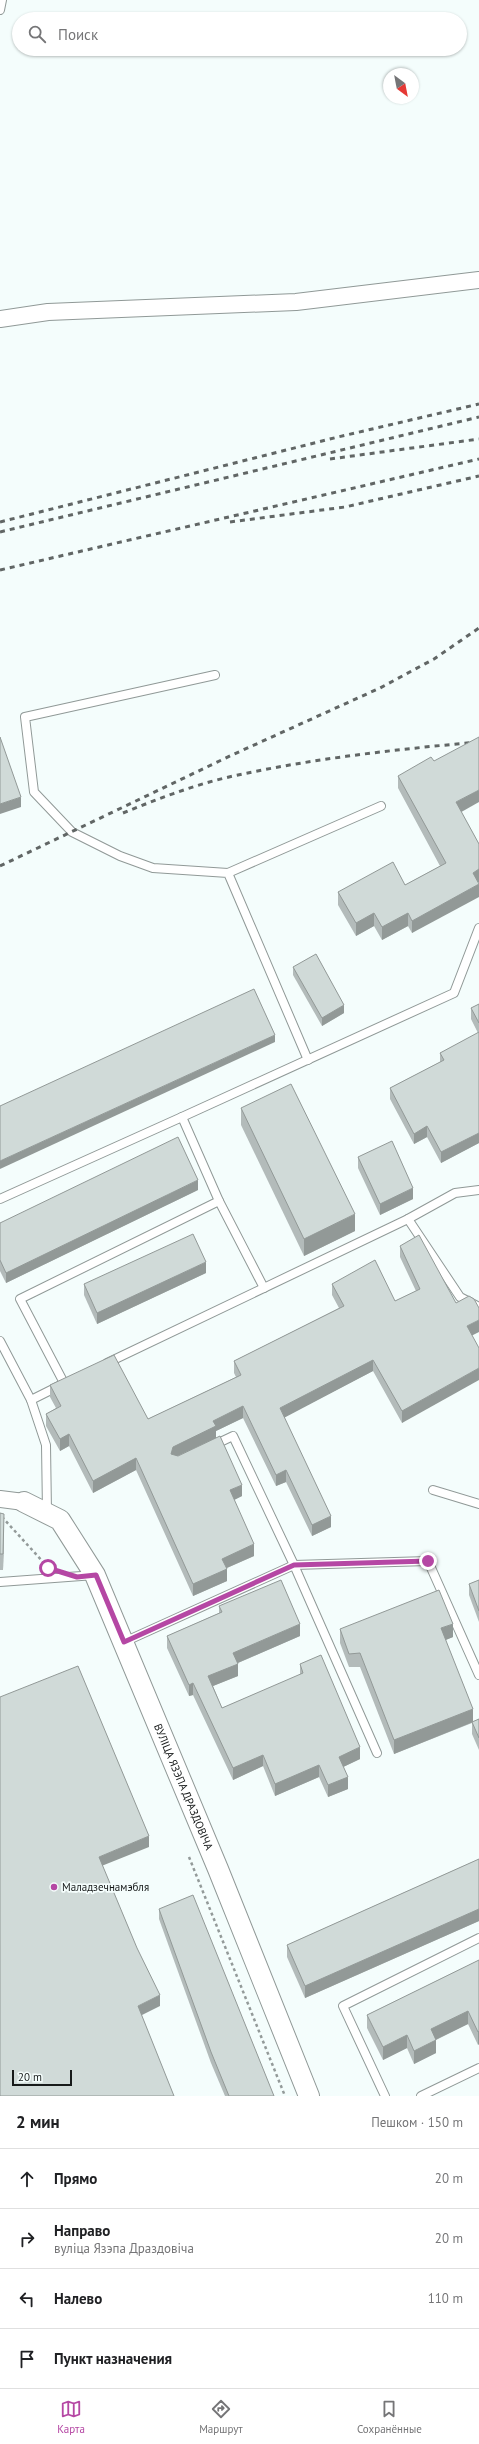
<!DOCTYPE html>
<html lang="ru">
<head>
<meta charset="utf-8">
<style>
  body { margin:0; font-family:"PT Sans",sans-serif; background:#f2f2f2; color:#202124 }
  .compass { position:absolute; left:383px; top:68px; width:36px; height:36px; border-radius:50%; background:#fff; box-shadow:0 1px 3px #0004; rotate:148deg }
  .scale { position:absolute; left:12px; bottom:10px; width:60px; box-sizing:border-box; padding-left:4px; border:2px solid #171a1a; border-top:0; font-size:11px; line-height:14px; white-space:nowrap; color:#171a1a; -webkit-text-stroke:3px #f4fdfc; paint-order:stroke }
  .stop { position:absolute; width:12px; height:12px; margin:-9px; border:3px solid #b547a4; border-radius:50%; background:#fff }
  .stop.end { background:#b547a4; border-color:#fff; box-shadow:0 1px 4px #0008 }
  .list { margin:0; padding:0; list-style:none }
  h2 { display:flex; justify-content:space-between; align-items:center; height:52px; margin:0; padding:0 16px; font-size:17px }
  h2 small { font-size:13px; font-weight:400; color:#757577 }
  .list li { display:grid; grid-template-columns:26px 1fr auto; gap:12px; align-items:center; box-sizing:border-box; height:60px; padding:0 16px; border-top:1px solid #e0e0e0 }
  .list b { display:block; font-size:15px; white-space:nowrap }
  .list p { margin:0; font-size:13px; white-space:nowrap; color:#757577 }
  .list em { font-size:13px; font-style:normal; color:#757577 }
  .icon { flex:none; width:22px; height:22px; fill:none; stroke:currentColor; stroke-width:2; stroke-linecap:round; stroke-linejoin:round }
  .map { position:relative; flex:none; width:479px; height:2096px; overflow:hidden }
  .search { position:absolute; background:#fff; box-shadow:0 1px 3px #0004; left:12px; right:12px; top:12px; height:44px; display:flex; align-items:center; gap:10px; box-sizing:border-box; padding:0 14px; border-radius:22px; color:#757577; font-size:15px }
  .sheet { height:292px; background:#fff }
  nav { display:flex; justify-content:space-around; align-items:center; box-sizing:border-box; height:56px; border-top:1px solid #e0e0e0; background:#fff; font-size:11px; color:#757577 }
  nav a { display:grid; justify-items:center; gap:2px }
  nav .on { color:#b547a4 }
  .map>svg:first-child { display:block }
</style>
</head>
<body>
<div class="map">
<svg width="479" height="2096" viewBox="0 0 479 2096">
  <rect width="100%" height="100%" fill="#f4fdfc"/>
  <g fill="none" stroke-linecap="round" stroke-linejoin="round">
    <defs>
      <g id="service">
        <path d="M0,10L2,0"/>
        <path d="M215,675L25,717L34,792L72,832L120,856L153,868L228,873L308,1060"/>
        <path d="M228,873L381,806"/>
        <path d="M182,1117L454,993L479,928"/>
        <path d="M479,1190L455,1193L408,1219L460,1297L479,1307"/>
        <path d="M0,1199L182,1117L219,1201"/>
        <path d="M0,1341L31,1400"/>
        <path d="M107,1363L408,1219"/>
        <path d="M64,1383L20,1299L219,1201L264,1288"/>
        <path d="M214,1445L233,1436L294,1565L377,1753"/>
        <path d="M433,1490L479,1504"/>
        <path d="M47,1512L46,1445L31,1400L59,1386"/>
        <path d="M0,1582L95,1575"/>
        <path d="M124,1642L294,1565L428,1561L479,1675"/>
        <path d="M385,2096L343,2006L479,1938"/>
        <path d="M421,2096L479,2068"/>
      </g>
      <g id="minor">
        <path d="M0,319L48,312L296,302L479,280"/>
        <path d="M0,1499L24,1502"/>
      </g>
      <g id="tertiary">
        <path id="s1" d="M24,1502L60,1520L95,1575L218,1869L309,2096"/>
      </g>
    </defs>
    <use href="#service" stroke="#909997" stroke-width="10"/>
    <use href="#minor" stroke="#909997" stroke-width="18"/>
    <use href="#tertiary" stroke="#909997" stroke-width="22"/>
    <g stroke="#939a99" stroke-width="2.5" stroke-dasharray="3 3" stroke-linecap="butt">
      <path d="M2,1517L45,1564"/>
      <path d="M189,1857L285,2096"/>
    </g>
    <use href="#service" stroke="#fff" stroke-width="8"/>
    <use href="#minor" stroke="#fff" stroke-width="16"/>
    <use href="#tertiary" stroke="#fff" stroke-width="20"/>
    <g stroke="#616665" stroke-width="3" stroke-dasharray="5 5" stroke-linecap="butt">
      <path d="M330,459L479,439"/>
      <path d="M0,522L338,437L479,404"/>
      <path d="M230,522L345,507L479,476"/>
      <path d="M0,532L479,417"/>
      <path d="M0,570L479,459"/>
      <path d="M123,813C160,798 199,783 238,775C317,758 399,749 479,742"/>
      <path d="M0,866L232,755L380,688L434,659L479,628"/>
    </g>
  </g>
  <g fill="#b3bbba">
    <path d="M398,776L461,812L479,844V882L412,933L408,926L382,940L374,926L356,936L338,905V892L405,885L440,866L398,788Z"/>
    <path d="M293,967L344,1013L322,1026L293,975Z"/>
    <path d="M479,1004V1143L441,1163L427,1137L414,1144L390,1099V1088L440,1062V1053L478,1033L471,1019V1008Z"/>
    <path d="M241,1108L355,1231L304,1256L241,1125Z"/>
    <path d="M358,1157L413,1199L380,1215L358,1168Z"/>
    <path d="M198,1190L6,1283L0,1271V1223Z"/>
    <path d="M400,1246L472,1335L402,1423L373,1371L284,1417L331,1527L312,1536L286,1482L276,1486L243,1418L216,1431V1438L178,1456L242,1496L234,1500L254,1556L227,1568V1581L193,1596L136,1470L93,1493L69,1446L60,1451L46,1426V1414L56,1408L50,1397V1385L148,1419L236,1377L234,1373V1361L339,1308L332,1295V1284L395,1301L416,1291L400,1257Z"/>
    <path d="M206,1273L97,1324L84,1295V1284Z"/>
    <path d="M0,1513L4,1530L3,1570H0Z"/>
    <path d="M479,1580V1622L469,1595V1584Z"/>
    <path d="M219,1606L300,1636L238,1663V1676L213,1686L222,1708L300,1675V1664L360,1759L343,1767L348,1789L328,1797L319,1777L275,1796L263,1766L233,1780L193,1695L189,1696L167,1648V1636L219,1613Z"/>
    <path d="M340,1629L453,1637L445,1640L473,1722L479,1719V1750L472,1734V1723L394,1754L360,1667H349L340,1643Z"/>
    <path d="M479,1859V1921L305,1998L287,1957V1945Z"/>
    <path d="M159,1909L274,2096H225L211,2063L159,1919Z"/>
    <path d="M479,1960V2044L478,2045L468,2024L436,2040V2053L414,2064L407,2048L383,2060L367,2028V2015Z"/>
  </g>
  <g fill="#929997">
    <path d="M479,790V802L456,815V802Z"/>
    <path d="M21,797V807L0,814V804Z"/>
    <path d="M479,869V882L473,885V873Z"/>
    <path d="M479,884V897L412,933V921Z"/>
    <path d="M374,913V926L356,936V923Z"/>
    <path d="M408,913V926L382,940V927Z"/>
    <path d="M344,1005V1013L322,1026V1018Z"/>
    <path d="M275,1035V1042L0,1169V1161Z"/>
    <path d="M427,1126V1137L414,1144V1134Z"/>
    <path d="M479,1133V1143L441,1163V1152Z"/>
    <path d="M198,1180V1190L6,1283V1273Z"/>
    <path d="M413,1188V1199L380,1215V1204Z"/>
    <path d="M355,1214V1231L304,1256V1239Z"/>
    <path d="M206,1262V1273L97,1324V1313Z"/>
    <path d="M479,1320V1332L467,1338V1326Z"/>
    <path d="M373,1360V1371L280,1420V1408Z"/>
    <path d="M479,1368V1380L402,1423V1411Z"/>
    <path d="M243,1406V1418L216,1431V1438L173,1458L171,1454L173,1447L213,1421Z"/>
    <path d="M69,1434V1446L60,1451V1439Z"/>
    <path d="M136,1458V1470L93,1493V1481Z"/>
    <path d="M286,1470V1482L276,1486V1475Z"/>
    <path d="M242,1485V1496L230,1502V1490Z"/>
    <path d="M4,1514V1530L3,1570V1554Z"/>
    <path d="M331,1516V1527L312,1536V1525Z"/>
    <path d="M254,1544V1556L222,1570V1559Z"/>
    <path d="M227,1569V1581L193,1596V1584Z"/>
    <path d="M300,1624V1636L233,1665V1653Z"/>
    <path d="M453,1624V1637L441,1642V1628Z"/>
    <path d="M238,1664V1676L208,1688V1676Z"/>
    <path d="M193,1683V1695L189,1696V1685Z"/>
    <path d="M473,1709V1722L394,1754V1740Z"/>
    <path d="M360,1747V1759L339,1769V1757Z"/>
    <path d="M263,1755V1766L233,1780V1768Z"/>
    <path d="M319,1765V1777L275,1796V1784Z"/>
    <path d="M348,1777V1789L328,1797V1785Z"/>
    <path d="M149,1836V1847L99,1867V1857Z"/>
    <path d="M479,1909V1921L305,1998V1986Z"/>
    <path d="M160,1995V2006L138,2017V2006Z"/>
    <path d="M468,2011V2024L431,2042V2029Z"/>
    <path d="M479,2031V2044L478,2045V2032Z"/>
    <path d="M407,2035V2048L383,2060V2047Z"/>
    <path d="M436,2040V2053L414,2064V2051Z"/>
  </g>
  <g fill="#d0dad8" stroke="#929997">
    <path d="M0,737L21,797L0,804Z"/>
    <path d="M479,737V790L456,802L479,844V869L473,873L479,884L412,921L408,913L382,927L374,913L356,923L338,892L393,862L405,885L446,863L398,776L431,757L434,761Z"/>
    <path d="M316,954L344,1005L322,1018L293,967Z"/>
    <path d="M254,989L275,1035L0,1161V1106Z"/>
    <path d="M479,1004V1023L471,1008Z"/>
    <path d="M479,1032V1133L441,1152L427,1126L414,1134L390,1088L444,1060L440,1053Z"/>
    <path d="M291,1084L355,1214L304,1239L241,1108Z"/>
    <path d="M178,1137L198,1180L6,1273L0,1260V1223Z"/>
    <path d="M392,1141L413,1188L380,1204L358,1157Z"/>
    <path d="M193,1234L206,1262L97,1313L84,1284Z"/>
    <path d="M419,1235L456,1303L469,1296L474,1299L479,1308V1320L467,1326L479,1348V1368L402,1411L373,1360L280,1408L331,1516L312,1525L286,1470L276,1475L243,1406L213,1421L216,1426L173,1447L171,1454L178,1456L220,1436L242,1485L230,1490L254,1544L222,1559L227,1569L193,1584L136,1458L93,1481L69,1434L60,1439L46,1414L61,1406L50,1385L114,1355L148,1419L241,1375L234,1361L344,1306L332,1284L375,1260L395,1301L420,1289L400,1246Z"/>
    <path d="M0,1513L4,1514L3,1554H0Z"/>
    <path d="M281,1580L300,1624L233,1653L238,1664L208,1676L222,1708L303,1673L300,1664L321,1655L360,1747L339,1757L348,1777L328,1785L319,1765L275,1784L263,1755L233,1768L193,1683L189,1685L167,1636L222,1612L219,1606Z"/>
    <path d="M479,1580V1611L469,1584Z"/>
    <path d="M439,1590L453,1624L441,1628L473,1709L394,1740L360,1653L349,1654L340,1629Z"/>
    <path d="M78,1666L149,1836L99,1857L137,1948L160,1995L138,2006L174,2096H0V1697Z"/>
    <path d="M479,1719V1738L472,1722Z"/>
    <path d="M479,1859V1909L305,1986L287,1945Z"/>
    <path d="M193,1895L274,2096H229L211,2052L159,1909Z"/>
    <path d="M479,1960V2031L478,2032L468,2011L431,2029L436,2040L414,2051L407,2035L383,2047L367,2015Z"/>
  </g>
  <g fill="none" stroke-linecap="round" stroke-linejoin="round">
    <path stroke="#b547a4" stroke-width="5" d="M48,1568L77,1577L96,1575L124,1642L294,1565L428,1561"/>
  </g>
  <circle fill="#b547a4" stroke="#f4fdfc" stroke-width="1.5" cx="54" cy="1887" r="4"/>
  <g text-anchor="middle" stroke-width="3.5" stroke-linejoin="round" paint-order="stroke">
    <g font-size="11" fill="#171a1a" stroke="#f4fdfc">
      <text dy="4" stroke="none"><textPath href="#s1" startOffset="335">ВУЛІЦА ЯЗЭПА ДРАЗДОВІЧА</textPath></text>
    </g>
    <g font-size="11" fill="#171a1a" stroke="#f4fdfc" text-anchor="start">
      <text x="62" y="1891">Маладзечнамэбля</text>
    </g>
  </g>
</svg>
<svg class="compass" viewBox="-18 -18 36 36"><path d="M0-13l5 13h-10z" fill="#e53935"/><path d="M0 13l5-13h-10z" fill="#757577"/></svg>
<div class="scale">20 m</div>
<div class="stop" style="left:48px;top:1568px"></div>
<div class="stop end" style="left:428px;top:1561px"></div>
<div class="search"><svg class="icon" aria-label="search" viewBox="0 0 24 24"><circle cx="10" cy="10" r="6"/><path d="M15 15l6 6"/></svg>Поиск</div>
</div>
<section class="sheet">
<h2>2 мин<small>Пешком · 150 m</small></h2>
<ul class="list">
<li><svg class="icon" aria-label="ahead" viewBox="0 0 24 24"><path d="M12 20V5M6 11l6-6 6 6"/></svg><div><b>Прямо</b></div><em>20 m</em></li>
<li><svg class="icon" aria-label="right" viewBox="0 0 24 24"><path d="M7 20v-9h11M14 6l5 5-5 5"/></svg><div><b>Направо</b><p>вуліца Язэпа Драздовіча</p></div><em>20 m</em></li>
<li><svg class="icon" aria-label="left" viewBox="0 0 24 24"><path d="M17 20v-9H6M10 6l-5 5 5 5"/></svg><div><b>Налево</b></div><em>110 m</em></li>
<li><svg class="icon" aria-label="arrive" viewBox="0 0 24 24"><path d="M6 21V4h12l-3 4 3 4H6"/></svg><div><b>Пункт назначения</b></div></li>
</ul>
</section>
<nav>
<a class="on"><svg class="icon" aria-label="map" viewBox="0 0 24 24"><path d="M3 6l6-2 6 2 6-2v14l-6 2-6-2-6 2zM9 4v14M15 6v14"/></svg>Карта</a>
<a><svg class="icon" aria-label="directions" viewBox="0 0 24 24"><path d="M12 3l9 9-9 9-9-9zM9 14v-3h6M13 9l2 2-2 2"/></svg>Маршрут</a>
<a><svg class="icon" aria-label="saved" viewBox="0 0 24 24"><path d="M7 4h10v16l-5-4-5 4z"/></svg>Сохранённые</a>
</nav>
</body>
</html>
